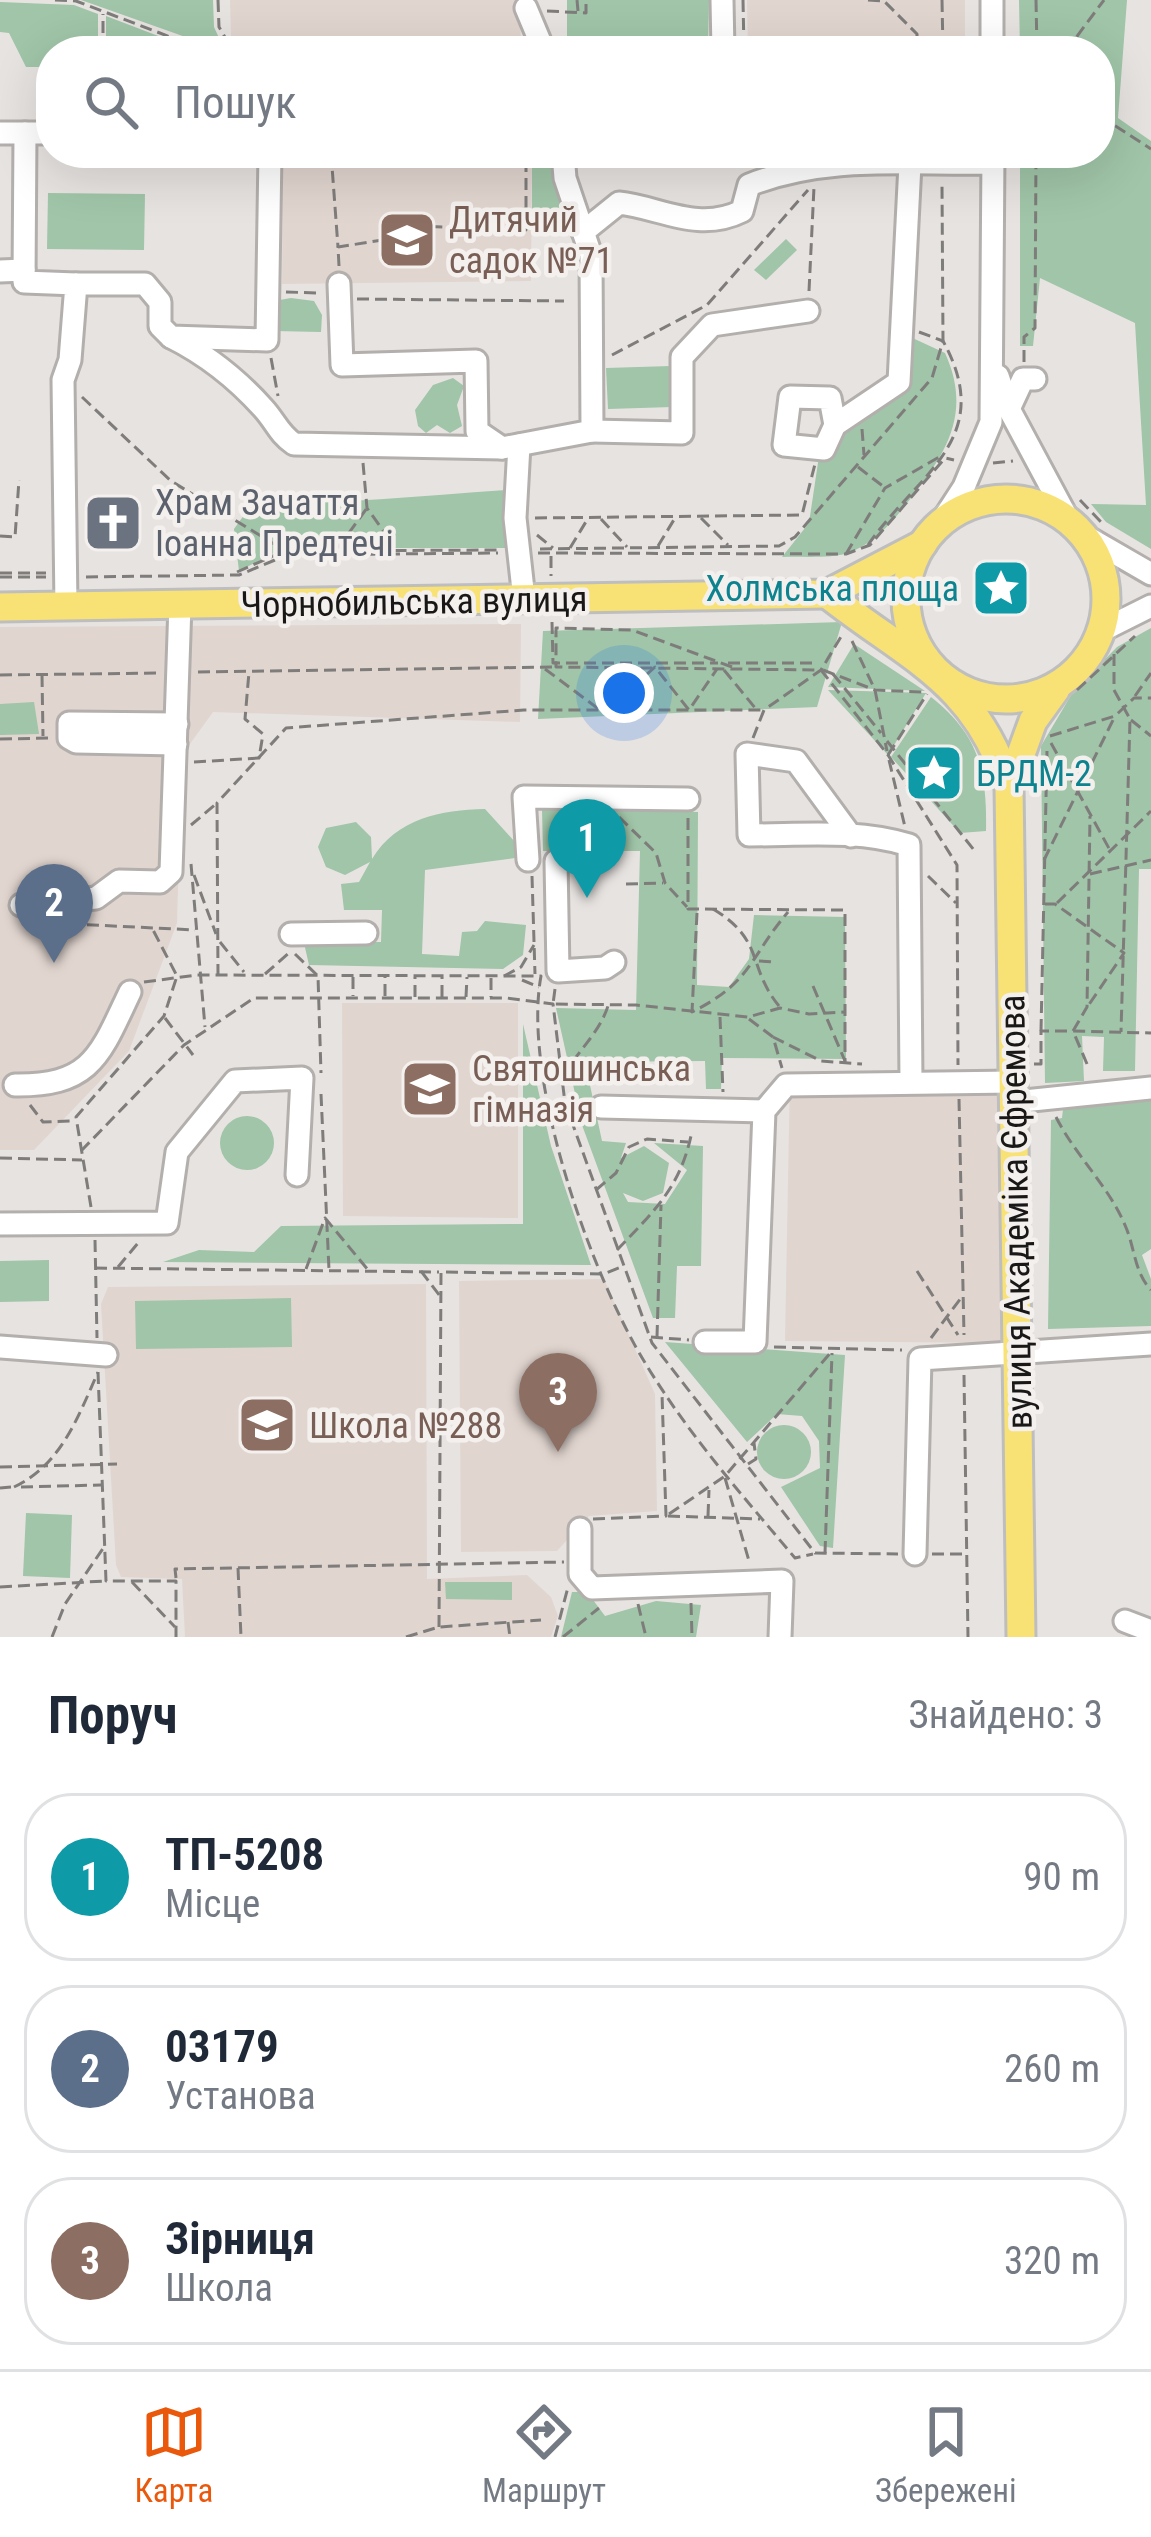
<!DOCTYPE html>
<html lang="uk">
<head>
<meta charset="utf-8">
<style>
  body { margin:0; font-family:"Roboto Condensed",sans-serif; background:#f6f6f7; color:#1f2937 }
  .you { position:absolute; left:624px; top:693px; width:42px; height:42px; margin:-30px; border:9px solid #fff; border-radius:50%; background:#1a73e8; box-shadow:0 0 0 18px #1a73e833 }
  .badge { display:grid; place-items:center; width:78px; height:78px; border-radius:50%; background:#ea580c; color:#fff; font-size:39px; font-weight:700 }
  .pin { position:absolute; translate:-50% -99px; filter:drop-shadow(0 3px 6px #0008) }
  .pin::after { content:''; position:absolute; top:63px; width:42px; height:36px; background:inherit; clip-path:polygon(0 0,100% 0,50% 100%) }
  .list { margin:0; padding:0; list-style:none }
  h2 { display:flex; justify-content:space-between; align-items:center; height:156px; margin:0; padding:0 48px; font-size:51px }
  h2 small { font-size:39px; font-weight:400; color:#747a83 }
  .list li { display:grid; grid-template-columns:78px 1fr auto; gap:36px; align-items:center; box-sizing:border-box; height:168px; margin:0 24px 24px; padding:0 24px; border:3px solid #e0e1e3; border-radius:48px }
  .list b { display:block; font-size:45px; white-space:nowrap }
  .list p { margin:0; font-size:39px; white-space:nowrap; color:#747a83 }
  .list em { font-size:39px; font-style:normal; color:#747a83 }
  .icon { flex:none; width:66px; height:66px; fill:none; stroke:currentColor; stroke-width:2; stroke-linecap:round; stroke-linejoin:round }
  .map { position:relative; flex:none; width:1151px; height:1637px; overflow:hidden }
  .search { position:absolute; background:#fff; box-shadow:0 12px 48px #0002; left:36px; right:36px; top:36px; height:132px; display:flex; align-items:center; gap:30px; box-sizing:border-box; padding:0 42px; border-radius:48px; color:#747a83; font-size:45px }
  .sheet { height:732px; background:#fff }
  nav { display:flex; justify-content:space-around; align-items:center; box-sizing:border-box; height:168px; border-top:3px solid #e0e1e3; background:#fff; font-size:33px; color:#747a83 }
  nav a { display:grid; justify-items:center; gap:6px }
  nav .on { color:#ea580c }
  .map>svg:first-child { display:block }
</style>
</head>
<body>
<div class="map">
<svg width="1151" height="1637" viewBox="0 0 1151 1637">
  <rect width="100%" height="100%" fill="#e7e3e1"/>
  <g fill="#e1d5cf">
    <path d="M230,0H534L520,16L521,43L461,40L459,51H253L231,36Z"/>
    <path d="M747,0H965V51H748Z"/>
    <path d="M283,153H532L531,281L282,284Z"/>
    <path d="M757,153H965L773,180Z"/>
    <path d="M521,624L520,722L213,712L182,755L177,923L129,1051L34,1150H0V627Z"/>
    <path d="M342,1003H518V1218L343,1216Z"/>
    <path d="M790,1075L999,1077L1002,1343L785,1341Z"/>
    <path d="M604,1279L655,1394L657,1511L589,1516L557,1551L461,1552L459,1281Z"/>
    <path d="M426,1284L427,1579L527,1575L551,1597L558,1616L551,1637H185L182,1579L121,1577L116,1565L101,1304L108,1287Z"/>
  </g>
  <g fill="#a0c5a8">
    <path d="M81,0H213L214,27L225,51Z"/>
    <path d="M567,0H709L708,51H567Z"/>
    <path d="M1019,0H1127L1118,118L1151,141V549L1106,522L1091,504L1146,505L1135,323L1040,278L1033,346H1020V153H1100V51H1020Z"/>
    <path d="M0,2L74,5L98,14V51H51V67H26L9,33L0,32Z"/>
    <path d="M106,16L195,50V51H106Z"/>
    <path d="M532,153H560L572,209H532Z"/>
    <path d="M48,193L145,194L144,250L47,249Z"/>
    <path d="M786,239L797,250L766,280L754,270Z"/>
    <path d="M291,298L314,301L322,315L321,332L275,331L274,301Z"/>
    <path d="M906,335L945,353C972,412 947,452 911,498C893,521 877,542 848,553C829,559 802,556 782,557L809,523L819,456L832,455L845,431L891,392Z"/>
    <path d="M671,366L672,407L608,409L606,368Z"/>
    <path d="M453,378L464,386L457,405L462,426L450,433L437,425L426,433L418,426L415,410L433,385Z"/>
    <path d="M506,490L505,548H284L239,571L234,529L252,504C340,504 419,496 506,490Z"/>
    <path d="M842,622L817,707L538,719L543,631Z"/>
    <path d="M1151,628V869H1139L1135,1071H1103L1104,1037L1082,1036L1084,1081L1045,1083L1041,746L1073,692L1117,647Z"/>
    <path d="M854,644L925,691L828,687Z"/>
    <path d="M828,690L926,693L888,755Z"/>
    <path d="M931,697C979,735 987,771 986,831L960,833L891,757Z"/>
    <path d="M34,702L39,734L0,735V704Z"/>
    <path d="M485,809L515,842V858L425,870L422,954L459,956L462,932L477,931L485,921L526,925L523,955L503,969L309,965L304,943L381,942L382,910H344L341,884L359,882L370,862L345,875L326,867L318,847L326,828L356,822L371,837L372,859C397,818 441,810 485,809Z"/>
    <path d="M542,809L698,812L697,985L729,987L749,959L754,915L845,917L846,1059L722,1058L721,1089H706L705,1061L585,1062L602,1141L626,1143L621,1158L644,1146L669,1163L663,1193L643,1201L623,1193L628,1202L665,1204L687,1170L654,1143L703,1146L701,1266H677L675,1318H653L582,1125L556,1008L636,1010L640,851H543Z"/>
    <path d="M523,1024L551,1146L591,1265L163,1262L199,1250L254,1252L281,1226L523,1224Z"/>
    <path d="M1151,1096V1249L1142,1255L1151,1279V1326L1048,1329L1051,1120L1062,1118L1063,1109Z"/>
    <circle cx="247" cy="1143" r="27"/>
    <path d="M49,1260V1301L0,1302V1261Z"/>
    <path d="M291,1298L292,1347L136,1349L135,1301Z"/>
    <path d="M665,1342L845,1355L833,1548L820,1546L781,1487L820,1468L819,1441L802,1416L777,1414L747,1442Z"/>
    <circle cx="784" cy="1452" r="27"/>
    <path d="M26,1513L72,1515L70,1578L23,1576Z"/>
    <path d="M445,1582H512V1600L446,1599Z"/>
    <path d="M572,1592H587L605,1616L656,1601L701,1605L696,1637H561Z"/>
  </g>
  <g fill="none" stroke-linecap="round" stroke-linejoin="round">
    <defs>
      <g id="minor">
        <path d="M722,0L723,51"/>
        <path d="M992,0V51"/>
        <path d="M526,8L544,51"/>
        <path d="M0,133H25L24,282L76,284L70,360L63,380L66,606"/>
        <path d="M25,133H51"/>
        <path d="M583,232L619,203C659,207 698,233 742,211L749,185C828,154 909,165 993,163"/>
        <path d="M0,271L24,270"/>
        <path d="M76,284H145L160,302V326L171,337L267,340L270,153"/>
        <path d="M339,284L342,365L476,361L477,431L502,448"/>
        <path d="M171,337C207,355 236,378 263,408C276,422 278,433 294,444L502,448L592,431L591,255L565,178L563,153"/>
        <path d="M998,376L1009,409L1069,521"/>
        <path d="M1009,409L1023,379H1035"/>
        <path d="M835,425L830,398L790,397L784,445L824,449L835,425L899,382L910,164"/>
        <path d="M592,431L682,433V357L712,325L808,311"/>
        <path d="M519,445L515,518L524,599"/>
        <path d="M940,524L964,487L991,422L993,153"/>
        <path d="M1082,534L1151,574"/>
        <path d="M1101,631L1151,606"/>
        <path d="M176,744L76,742L69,738V723L177,724"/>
        <path d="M851,836L796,761L747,754L749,835C803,835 858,829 909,845L911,1082"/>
        <path d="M528,860L524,797L688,799"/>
        <path d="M556,861L558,971L605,968L614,962"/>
        <path d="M21,905L96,898L119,881L160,882L171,872L180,604"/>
        <path d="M291,934L366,933"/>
        <path d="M15,1085C92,1086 100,1055 130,992"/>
        <path d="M1014,1102L1151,1088"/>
        <path d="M601,1107L764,1111"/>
        <path d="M0,1224L167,1223L177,1152L235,1081L302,1078L297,1175"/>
        <path d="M705,1342H755L764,1111L786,1085L1014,1082"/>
        <path d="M0,1347L106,1355"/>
        <path d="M580,1529V1574L592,1588L782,1581L780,1637"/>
        <path d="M915,1554L920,1359L1151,1344"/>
        <path d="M1125,1621L1151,1631"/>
      </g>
      <g id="major">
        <circle cx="1006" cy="599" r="100"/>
        <path d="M827,594C909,659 975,680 1009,787L1021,1637"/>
        <path d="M0,607L827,594L923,544"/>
        <path d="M1009,787L1033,721L1056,689"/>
      </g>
    </defs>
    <use href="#minor" stroke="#b3afad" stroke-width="27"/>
    <use href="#major" stroke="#bfbebe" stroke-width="33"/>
    <g stroke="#7f7d7b" stroke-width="3" stroke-dasharray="12 6" stroke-linecap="butt">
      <path d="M55,0L76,1L207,51"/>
      <path d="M218,0L219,27L233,51"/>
      <path d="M577,0L578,11"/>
      <path d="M743,0L744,51"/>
      <path d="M868,0L884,1L917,34V51"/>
      <path d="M942,0L943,51"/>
      <path d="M1036,0L1037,51"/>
      <path d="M547,11L586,13V0"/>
      <path d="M103,51V14"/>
      <path d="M1066,51L1104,0"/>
      <path d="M1100,116L1151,149"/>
      <path d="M331,153L338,247"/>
      <path d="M526,208V153"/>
      <path d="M339,266L338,247L389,239V225L526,230V210L558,211"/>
      <path d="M809,291L814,187"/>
      <path d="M286,292L318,293"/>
      <path d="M357,299L564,301"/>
      <path d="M612,355L707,305L808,190"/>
      <path d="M271,358L278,396"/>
      <path d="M1024,362V337L1035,328L1036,153"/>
      <path d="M82,397L171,481L284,550"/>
      <path d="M862,429L864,455"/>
      <path d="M363,463L367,508L394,546"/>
      <path d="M993,463L1013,461"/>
      <path d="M858,467L884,487"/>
      <path d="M1080,500L1102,523"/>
      <path d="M535,518L802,515L815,464"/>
      <path d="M701,518L728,545"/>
      <path d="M601,519L627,547"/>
      <path d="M537,535L553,548"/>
      <path d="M0,536L15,537L19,480"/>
      <path d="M868,545C918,473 997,439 943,341L919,332"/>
      <path d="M658,546L675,518"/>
      <path d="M338,548L367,508"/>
      <path d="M570,548L587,520"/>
      <path d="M540,549L779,546L795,537L932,378L943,341L942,185"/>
      <path d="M538,553L846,554L870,545L945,458L954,460"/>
      <path d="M846,554L885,488L941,456"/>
      <path d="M551,556V576"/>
      <path d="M237,572L284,551L500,550"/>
      <path d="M0,573H46"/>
      <path d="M0,577H46"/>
      <path d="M86,577L239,575L287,555L498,553"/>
      <path d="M552,622L553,663H718"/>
      <path d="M852,641L875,690L887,751"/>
      <path d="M1114,654V690L1130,719L1121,1032"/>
      <path d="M728,663H812"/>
      <path d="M732,667L632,630L556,628V667L821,670L888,755L957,865L958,1065"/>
      <path d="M545,669L600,710"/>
      <path d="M724,670L756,709"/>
      <path d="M823,670L875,690L924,692"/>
      <path d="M198,672L554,667"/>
      <path d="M833,674L881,733"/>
      <path d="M0,675L160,673"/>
      <path d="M42,675L43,736"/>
      <path d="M1077,690L1135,636"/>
      <path d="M1135,696L1151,673"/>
      <path d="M606,711L655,667L689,710L717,669"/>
      <path d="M1131,720L1151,736"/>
      <path d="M1050,736L1115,716L1134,698H1151"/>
      <path d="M753,738L764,710L821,670L842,635"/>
      <path d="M0,739L52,738"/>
      <path d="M887,741L974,850"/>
      <path d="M1051,743L1111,852"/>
      <path d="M888,755L927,694"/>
      <path d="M889,760L905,827"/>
      <path d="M194,762L259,758L263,734L245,719L249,672"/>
      <path d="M619,817L656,853L665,883L687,907"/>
      <path d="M688,818V909L845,910V1062"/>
      <path d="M191,825L216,804"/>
      <path d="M1044,860L1114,718"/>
      <path d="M191,864L205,1027"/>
      <path d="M1090,874L1151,860"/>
      <path d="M194,875L216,934"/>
      <path d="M532,876L535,974"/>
      <path d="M928,876L956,903"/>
      <path d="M626,884L663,883"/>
      <path d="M1057,903L1151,811"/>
      <path d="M1045,904H1055L1124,953L1088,1006"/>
      <path d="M713,909C765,940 747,967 779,1006"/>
      <path d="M697,913L692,1012C752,982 749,958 788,912"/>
      <path d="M51,923L195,930"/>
      <path d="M220,942L244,972"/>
      <path d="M295,954L318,976L321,1073"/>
      <path d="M759,961L773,962"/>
      <path d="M265,974L289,953"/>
      <path d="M218,976L217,803L286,728L524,710H764"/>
      <path d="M504,976L521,967L534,945"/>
      <path d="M353,977V996"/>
      <path d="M491,978V997"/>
      <path d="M522,980L539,987"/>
      <path d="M144,982L197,975L541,976C522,1079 590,1272 644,1361C687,1433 742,1495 795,1558L813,1554"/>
      <path d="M813,986L845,1061"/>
      <path d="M555,989L553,1004L636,1005L748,1017L780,1008L809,1014L844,1012"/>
      <path d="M385,996V977"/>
      <path d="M415,997V977"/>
      <path d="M442,997V977"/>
      <path d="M466,997L467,977"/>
      <path d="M720,1017L723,1092"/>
      <path d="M165,1018L193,1055"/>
      <path d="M749,1019L773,1037L782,1068"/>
      <path d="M1041,1031L1047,751"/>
      <path d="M773,1037L821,1061L862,1064"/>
      <path d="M1034,1064H1041V1031H1073L1087,1007L1090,816"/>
      <path d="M1087,1064L1073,1031L1151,1033"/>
      <path d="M563,1077C577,1051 599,1034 608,1006"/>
      <path d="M321,1094L329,1270"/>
      <path d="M959,1099L964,1335"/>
      <path d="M30,1105L43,1122L72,1121"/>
      <path d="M1056,1117C1076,1157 1111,1188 1127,1230C1135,1251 1135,1273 1151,1290"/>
      <path d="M81,1151L184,1045L254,998H507L553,1004L565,1103L652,1343L815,1553L898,1554"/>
      <path d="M0,1158L82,1160"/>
      <path d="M596,1190L616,1173L629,1147L647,1139L688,1142"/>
      <path d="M91,1207L76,1117L164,1016L177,976L152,928"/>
      <path d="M95,1240L97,1338"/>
      <path d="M617,1250C655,1210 681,1187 692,1131"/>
      <path d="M118,1267L138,1243"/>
      <path d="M95,1268L439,1272"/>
      <path d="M306,1269L325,1218L369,1271"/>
      <path d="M421,1271L440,1296"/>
      <path d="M917,1271L958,1335"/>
      <path d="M651,1337L689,1340"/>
      <path d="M657,1337L661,1205"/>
      <path d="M931,1338L961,1298"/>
      <path d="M774,1347L902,1350"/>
      <path d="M98,1372L106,1581H176V1637"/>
      <path d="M964,1375L968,1637"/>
      <path d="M748,1464L756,1459L754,1443"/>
      <path d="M0,1467L117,1464"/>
      <path d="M725,1478L749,1561"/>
      <path d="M14,1487C61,1465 78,1417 98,1372"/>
      <path d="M21,1487L101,1485"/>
      <path d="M0,1488L11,1487"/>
      <path d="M669,1514L725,1476L832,1351"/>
      <path d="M668,1516L760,1519"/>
      <path d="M708,1516L709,1490"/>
      <path d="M593,1519L666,1516L662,1394"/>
      <path d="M825,1553L832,1353"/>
      <path d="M932,1554H964"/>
      <path d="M238,1568L241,1637"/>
      <path d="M176,1578L175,1569L564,1562"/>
      <path d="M132,1582L175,1627"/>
      <path d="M0,1587L105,1581"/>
      <path d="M691,1603L692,1637"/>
      <path d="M638,1604L646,1637"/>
      <path d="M508,1622L510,1637"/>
      <path d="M439,1627L441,1272L604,1274L621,1267"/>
      <path d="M52,1637L65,1604L104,1547"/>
      <path d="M406,1637L439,1627L541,1620"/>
      <path d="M555,1637L568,1587"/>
      <path d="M563,1637L599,1608"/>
    </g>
    <use href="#minor" stroke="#fff" stroke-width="21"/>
    <use href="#major" stroke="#f8e275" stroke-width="27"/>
  </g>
  <defs>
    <symbol id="school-square" viewBox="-11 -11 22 22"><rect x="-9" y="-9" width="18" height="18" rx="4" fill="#8d6e63" stroke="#f4f0ee"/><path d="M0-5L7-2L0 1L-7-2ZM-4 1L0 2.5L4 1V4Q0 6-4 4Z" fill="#fff"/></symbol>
    <symbol id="church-square" viewBox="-11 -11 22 22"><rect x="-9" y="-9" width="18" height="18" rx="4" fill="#6b7280" stroke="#f4f0ee"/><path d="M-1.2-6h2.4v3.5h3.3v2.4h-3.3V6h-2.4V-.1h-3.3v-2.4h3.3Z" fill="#fff"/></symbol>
    <symbol id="sight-square" viewBox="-11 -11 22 22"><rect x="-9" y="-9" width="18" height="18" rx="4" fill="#0f9aa8" stroke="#f4f0ee"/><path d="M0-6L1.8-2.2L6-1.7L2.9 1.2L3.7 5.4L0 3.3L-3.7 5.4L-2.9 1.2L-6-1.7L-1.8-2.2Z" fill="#fff"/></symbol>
  </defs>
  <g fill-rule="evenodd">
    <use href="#school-square" x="374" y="207" width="66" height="66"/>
    <use href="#church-square" x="80" y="490" width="66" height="66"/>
    <use href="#sight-square" x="968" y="555" width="66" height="66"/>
    <use href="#sight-square" x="901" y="740" width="66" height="66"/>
    <use href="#school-square" x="397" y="1056" width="66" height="66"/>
    <use href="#school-square" x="234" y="1392" width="66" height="66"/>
  </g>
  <g text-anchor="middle" stroke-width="9" stroke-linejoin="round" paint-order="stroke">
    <g font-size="36" fill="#785e54" stroke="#f4f0ee" text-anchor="start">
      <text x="449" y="232">Дитячий<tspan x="449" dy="41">садок №71</tspan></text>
      <text x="472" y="1081">Святошинська<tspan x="472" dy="41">гімназія</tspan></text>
      <text x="309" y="1438">Школа №288</text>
    </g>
    <g font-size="36" fill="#5b616d" stroke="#f4f0ee" text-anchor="start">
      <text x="155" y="515">Храм Зачаття<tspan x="155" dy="41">Іоанна Предтечі</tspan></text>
    </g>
    <g font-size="36" fill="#0d838f" stroke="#f4f0ee" text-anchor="end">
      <text x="959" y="601">Холмська площа</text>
      <text x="976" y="786" text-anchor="start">БРДМ-2</text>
    </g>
    <g font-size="36" fill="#191817" stroke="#f4f0ee">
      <text transform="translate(414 601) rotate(-1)" y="13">Чорнобильська вулиця</text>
      <text transform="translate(1015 1212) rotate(-91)" y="13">вулиця Академіка Єфремова</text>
    </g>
  </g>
</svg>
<div class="you"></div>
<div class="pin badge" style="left:587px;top:898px;background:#0f9aa8">1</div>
<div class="pin badge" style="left:54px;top:963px;background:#5c6f8a">2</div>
<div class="pin badge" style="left:558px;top:1452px;background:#8d6e63">3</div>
<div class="search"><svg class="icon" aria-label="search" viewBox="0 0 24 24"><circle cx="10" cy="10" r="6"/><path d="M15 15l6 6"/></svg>Пошук</div>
</div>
<section class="sheet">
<h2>Поруч<small>Знайдено: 3</small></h2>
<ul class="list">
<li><span class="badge" style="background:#0f9aa8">1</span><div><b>ТП-5208</b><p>Місце</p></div><em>90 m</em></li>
<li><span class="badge" style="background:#5c6f8a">2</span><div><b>03179</b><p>Установа</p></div><em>260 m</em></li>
<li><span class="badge" style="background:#8d6e63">3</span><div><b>Зірниця</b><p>Школа</p></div><em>320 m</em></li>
</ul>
</section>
<nav>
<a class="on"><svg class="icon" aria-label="map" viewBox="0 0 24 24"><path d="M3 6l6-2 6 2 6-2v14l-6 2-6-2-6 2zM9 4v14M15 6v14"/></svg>Карта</a>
<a><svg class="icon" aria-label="directions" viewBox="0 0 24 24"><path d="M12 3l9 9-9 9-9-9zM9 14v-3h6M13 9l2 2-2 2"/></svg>Маршрут</a>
<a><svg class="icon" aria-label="saved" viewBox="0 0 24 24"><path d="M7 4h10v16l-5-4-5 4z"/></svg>Збережені</a>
</nav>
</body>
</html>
